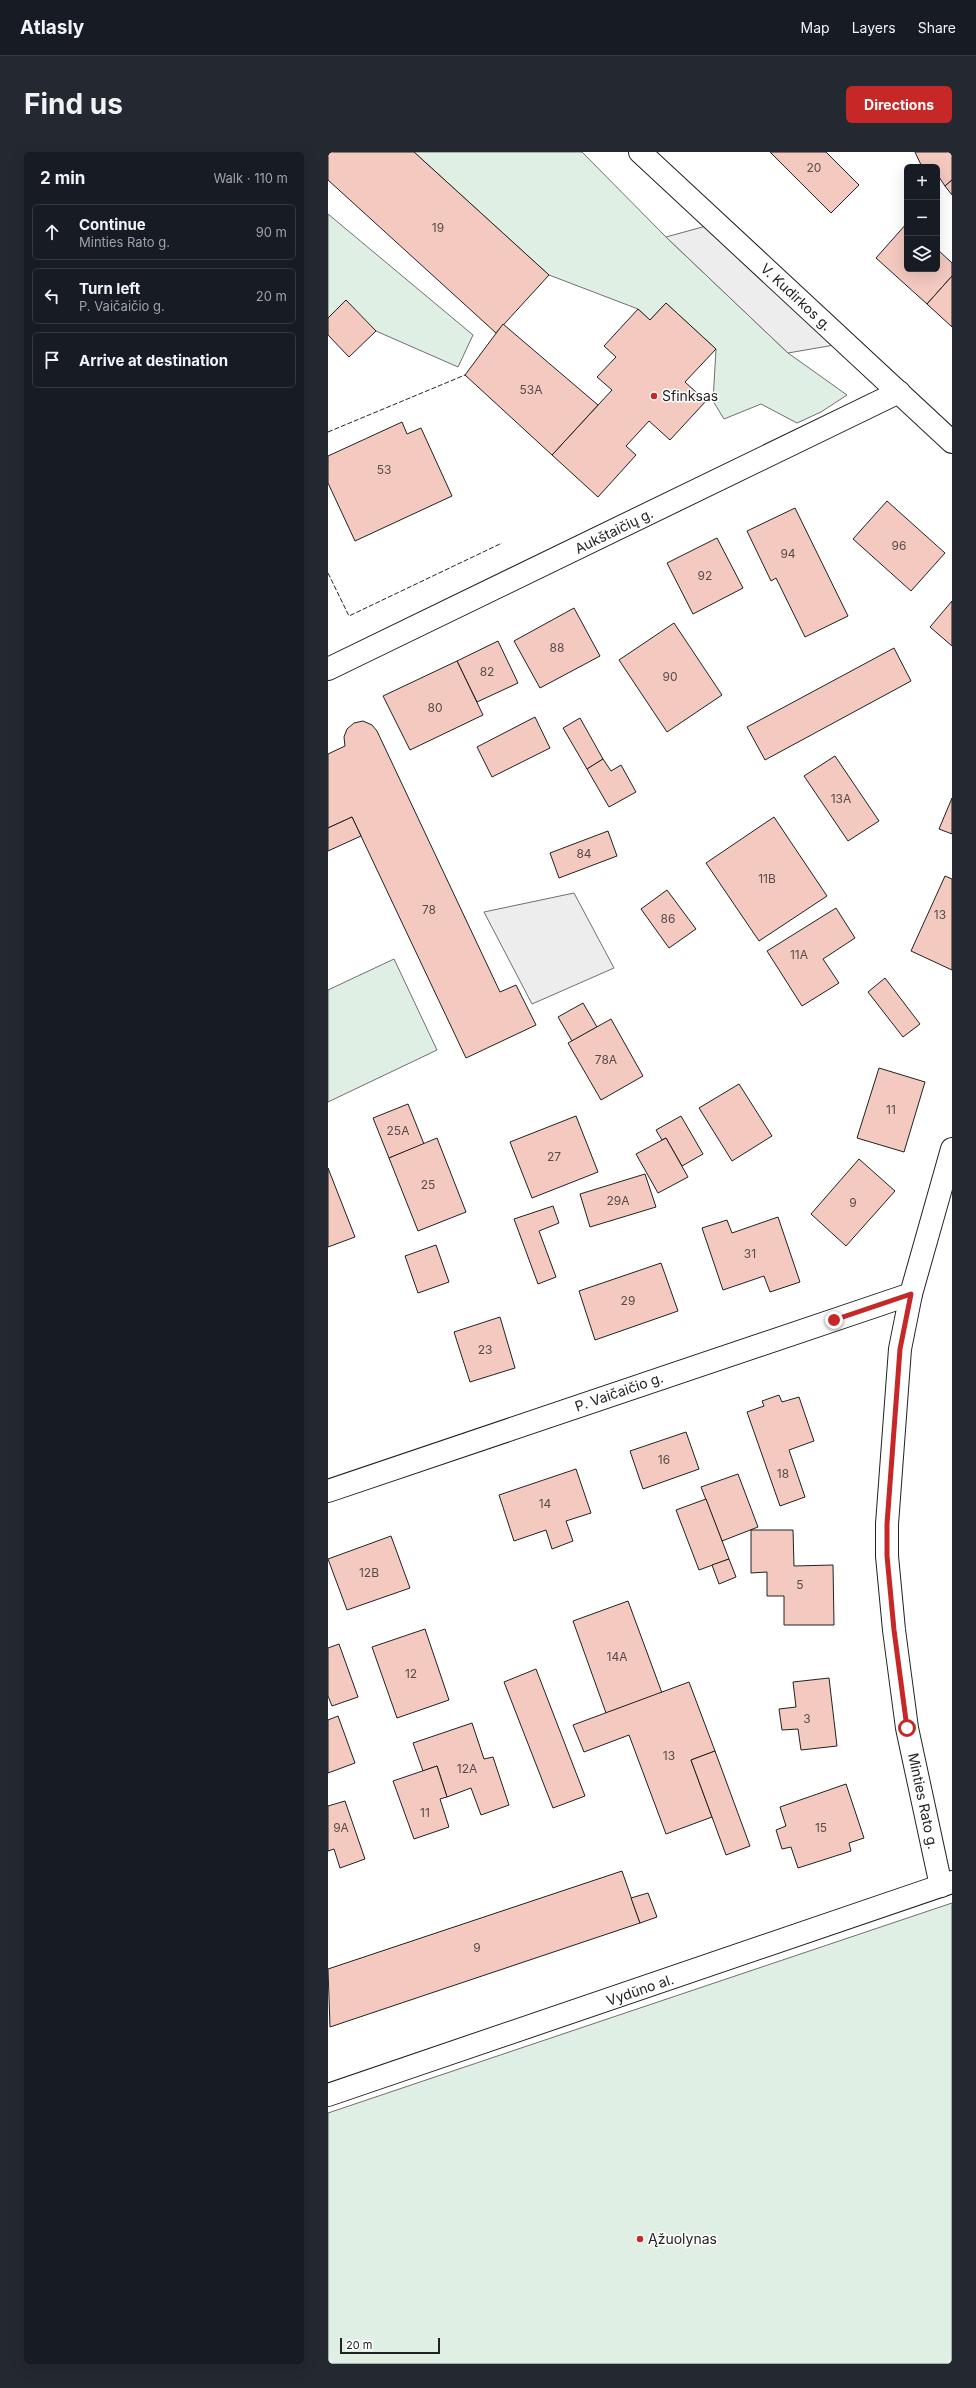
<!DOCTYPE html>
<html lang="en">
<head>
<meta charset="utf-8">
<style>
  body { margin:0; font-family:Inter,sans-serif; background:#242831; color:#f1f3f6 }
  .controls { position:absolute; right:12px; top:12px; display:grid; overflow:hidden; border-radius:6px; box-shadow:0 4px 16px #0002 }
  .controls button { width:36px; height:36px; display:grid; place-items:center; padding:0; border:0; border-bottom:1px solid #363941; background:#171b24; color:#f1f3f6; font:20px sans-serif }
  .scale { position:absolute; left:12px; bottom:10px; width:100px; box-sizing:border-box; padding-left:4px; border:2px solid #222; border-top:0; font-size:11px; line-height:14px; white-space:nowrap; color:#222; -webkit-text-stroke:3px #fff; paint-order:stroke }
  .stop { position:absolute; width:12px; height:12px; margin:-9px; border:3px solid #c62828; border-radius:50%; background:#fff }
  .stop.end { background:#c62828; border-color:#fff; box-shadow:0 1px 4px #0008 }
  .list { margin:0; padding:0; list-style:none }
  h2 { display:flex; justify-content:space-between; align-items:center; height:52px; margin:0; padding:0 16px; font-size:17px }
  h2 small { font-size:13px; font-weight:400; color:#9ea1a6 }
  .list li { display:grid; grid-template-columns:26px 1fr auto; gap:12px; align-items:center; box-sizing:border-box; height:56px; margin:0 8px 8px; padding:0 8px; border:1px solid #363941; border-radius:6px }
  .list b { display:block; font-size:15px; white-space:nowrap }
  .list p { margin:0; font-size:13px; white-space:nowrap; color:#9ea1a6 }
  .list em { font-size:13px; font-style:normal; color:#9ea1a6 }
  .icon { flex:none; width:22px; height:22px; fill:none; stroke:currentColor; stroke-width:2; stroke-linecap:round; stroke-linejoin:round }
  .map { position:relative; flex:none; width:624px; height:2212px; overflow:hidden; border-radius:6px }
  header { display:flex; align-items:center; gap:24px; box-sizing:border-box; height:56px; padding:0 20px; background:#171b24; border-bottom:1px solid #363941 }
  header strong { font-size:19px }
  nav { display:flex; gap:22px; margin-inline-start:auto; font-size:14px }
  .intro { display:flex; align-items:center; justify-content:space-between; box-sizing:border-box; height:96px; padding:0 24px }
  h1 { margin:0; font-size:28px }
  .button { padding:10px 18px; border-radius:6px; background:#c62828; color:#fff; font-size:14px; font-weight:700 }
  main { display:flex; gap:24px; padding:0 24px }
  aside { flex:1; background:#171b24; border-radius:6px; box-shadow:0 4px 16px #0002 }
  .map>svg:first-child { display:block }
</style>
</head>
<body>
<header>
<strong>Atlasly</strong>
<nav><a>Map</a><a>Layers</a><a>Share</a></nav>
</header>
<div class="intro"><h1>Find us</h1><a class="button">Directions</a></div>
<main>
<aside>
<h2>2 min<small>Walk · 110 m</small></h2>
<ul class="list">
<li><svg class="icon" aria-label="ahead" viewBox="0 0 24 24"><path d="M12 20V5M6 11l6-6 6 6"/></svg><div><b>Continue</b><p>Minties Rato g.</p></div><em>90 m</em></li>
<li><svg class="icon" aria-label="left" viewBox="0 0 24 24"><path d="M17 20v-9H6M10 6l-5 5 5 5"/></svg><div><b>Turn left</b><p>P. Vaičaičio g.</p></div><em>20 m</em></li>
<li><svg class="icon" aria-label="arrive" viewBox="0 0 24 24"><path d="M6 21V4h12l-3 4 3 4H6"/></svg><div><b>Arrive at destination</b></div></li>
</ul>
</aside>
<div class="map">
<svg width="624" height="2212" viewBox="0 0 624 2212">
  <rect width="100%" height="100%" fill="#fff"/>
  <g fill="#e0efe3" stroke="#6f6f6f">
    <path d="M86,0H254L338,85L460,201L519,243L493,260L469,271L433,252L396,267L385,249L388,197L338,151L322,168L310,157L221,123Z"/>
    <path d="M0,62L145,183L130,215L48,179L0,166Z"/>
    <path d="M66,807L109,898L0,950V838Z"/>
    <path d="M624,1751V2212H0V1961Z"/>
  </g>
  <g fill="#ededed" stroke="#6f6f6f">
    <path d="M389,71L518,191L460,201L338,85Z"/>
    <path d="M246,741L286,816L204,852L156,760Z"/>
  </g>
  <g fill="#f3c9c0" stroke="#222">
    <path d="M0,0H86L221,123L168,181L0,28Z"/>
    <path d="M442,0H498L531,33L503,61Z"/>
    <path d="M587,0H624V28L617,34L609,22V15H594Z"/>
    <path d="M624,28V43L617,34Z"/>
    <path d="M579,71V117H609V97L624,111V124L599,152L548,106Z"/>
    <path d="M624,124V175L599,152Z"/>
    <path d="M18,148L48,179L21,205L0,183V166Z"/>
    <path d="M338,151L388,197L357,230L378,249L342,288L321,269L298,294L308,303L270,345L224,303L284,238L269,225L288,205L276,194L310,157L322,168Z"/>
    <path d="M175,172L270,253L224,303L137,223Z"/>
    <path d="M74,270L79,282L93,276L124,344L27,389L0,331V304Z"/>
    <path d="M559,349L617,401L583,439L525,387Z"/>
    <path d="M467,356L520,464L477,485L448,426L443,429L419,379Z"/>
    <path d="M389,386L415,436L365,462L339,411Z"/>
    <path d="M624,449V494L602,475Z"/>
    <path d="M246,456L272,504L212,536L186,489Z"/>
    <path d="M346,471L394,543L339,580L291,508Z"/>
    <path d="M170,489L190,531L149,550L129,509Z"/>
    <path d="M566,496L583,529L437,608L419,575Z"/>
    <path d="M129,509L155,563L82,598L55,544Z"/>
    <path d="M207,565L222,596L164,625L149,595Z"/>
    <path d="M252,566L275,607L259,617L235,576Z"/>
    <path d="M35,569L44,573L49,579L172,840L188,833L208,873L138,906L24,665L0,676V602L17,594L16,585L19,577L26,571Z"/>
    <path d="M507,604L551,669L520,689L476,624Z"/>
    <path d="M275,607L283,619L293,613L308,640L281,655L259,617Z"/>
    <path d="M624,646V682L611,677Z"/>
    <path d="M24,665L33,684L0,699V676Z"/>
    <path d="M446,665L499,744L431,789L378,711Z"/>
    <path d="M280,679L289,704L231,726L222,701Z"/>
    <path d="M617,724L624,727V818L583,799Z"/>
    <path d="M339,738L368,777L341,796L313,757Z"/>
    <path d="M508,756L527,786L495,807L511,831L474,854L439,799Z"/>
    <path d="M557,826L592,872L575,885L540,840Z"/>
    <path d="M255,851L269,875L244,889L230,865Z"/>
    <path d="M283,867L315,924L273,948L240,891Z"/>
    <path d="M551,916L597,930L576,1000L529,986Z"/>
    <path d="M411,932L444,984L404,1009L371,956Z"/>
    <path d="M80,952L96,992L61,1006L45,966Z"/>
    <path d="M248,964L270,1020L204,1046L182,990Z"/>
    <path d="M353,964L375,1002L354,1014L338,986L334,988L328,978Z"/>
    <path d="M109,986L138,1060L90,1079L61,1006Z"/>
    <path d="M338,986L360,1025L330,1041L308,1002Z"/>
    <path d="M531,1007L567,1039L518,1094L483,1062Z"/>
    <path d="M0,1016L27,1085L0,1095Z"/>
    <path d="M317,1022L328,1055L262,1075L252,1042Z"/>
    <path d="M225,1054L231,1071L211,1079L228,1125L210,1132L186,1067Z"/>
    <path d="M450,1065L472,1130L442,1140L436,1124L395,1138L374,1076L399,1068L404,1081Z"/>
    <path d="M108,1093L121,1130L90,1141L77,1104Z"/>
    <path d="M333,1111L350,1159L267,1188L251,1139Z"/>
    <path d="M172,1165L187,1216L142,1230L126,1180Z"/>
    <path d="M451,1243L454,1250L471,1245L486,1289L461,1298L477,1345L452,1354L419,1260L436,1254L434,1249Z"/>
    <path d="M358,1280L371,1317L315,1337L302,1299Z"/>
    <path d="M248,1317L263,1361L238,1369L245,1389L224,1397L218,1378L186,1389L171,1343Z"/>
    <path d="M410,1322L430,1375L394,1389L373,1335Z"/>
    <path d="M378,1347L401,1407L371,1418L348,1358Z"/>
    <path d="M423,1378H465L466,1414L505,1413L506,1473H456V1444H439V1420L423,1421Z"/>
    <path d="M63,1384L82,1436L19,1458L0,1407Z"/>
    <path d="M401,1407L408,1425L391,1432L384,1413Z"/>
    <path d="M300,1449L334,1541L278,1561L245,1469Z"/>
    <path d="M97,1477L121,1548L69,1566L44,1495Z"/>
    <path d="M11,1492L30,1545L4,1554L0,1544V1496Z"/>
    <path d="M208,1517L257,1644L225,1656L176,1530Z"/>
    <path d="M501,1526L509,1594L473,1598L470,1577L454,1578L451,1557L468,1555L465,1530Z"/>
    <path d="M361,1530L387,1599L363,1608L384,1665L338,1682L301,1583L256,1600L245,1573Z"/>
    <path d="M10,1564L27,1611L0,1621V1568Z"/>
    <path d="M144,1571L156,1607L165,1605L181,1653L153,1663L143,1636L119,1645L109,1614L95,1619L85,1591Z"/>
    <path d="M387,1599L422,1694L398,1703L363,1608Z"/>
    <path d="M109,1614L119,1645L112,1647L121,1675L86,1687L65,1629Z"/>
    <path d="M518,1632L536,1686L521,1691L523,1699L470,1716L463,1695L454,1697L448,1678L458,1674L452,1655Z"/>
    <path d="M17,1649L37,1707L12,1716L6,1697L0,1699V1654Z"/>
    <path d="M294,1719L312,1771L2,1875L0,1817Z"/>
    <path d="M320,1741L329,1765L312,1771L303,1746Z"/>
  </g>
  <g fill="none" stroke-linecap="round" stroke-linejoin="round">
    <defs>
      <g id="minor">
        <path d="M312,0L624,290"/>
        <path d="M0,517L571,240"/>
        <path d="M0,1339L583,1142"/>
        <path d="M613,1734L579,1576L566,1478L559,1404V1372L572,1197L583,1142L624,997"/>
        <path d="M0,1943L624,1730"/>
      </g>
    </defs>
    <use href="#minor" stroke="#222" stroke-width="24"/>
    <use href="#minor" stroke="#fff" stroke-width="22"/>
    <g stroke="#222" stroke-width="1" stroke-dasharray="5 2" stroke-linecap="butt">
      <path d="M0,280L137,223"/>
      <path d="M0,421L21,464L174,391"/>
    </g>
  </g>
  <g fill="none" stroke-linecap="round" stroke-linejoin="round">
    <path stroke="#c62828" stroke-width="5" d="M506,1168L583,1142L572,1197L559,1372V1404L566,1478L579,1576"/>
  </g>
  <g fill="#c62828" stroke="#fff" stroke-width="1.5">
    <circle cx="326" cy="244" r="4"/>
    <circle cx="312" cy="2087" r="4"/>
  </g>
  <g text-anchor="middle" stroke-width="3" stroke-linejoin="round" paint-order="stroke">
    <g font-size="12" fill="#564c4a">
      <text x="486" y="20">20</text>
      <text x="110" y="80">19</text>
      <text x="203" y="242">53A</text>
      <text x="56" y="322">53</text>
      <text x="571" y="398">96</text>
      <text x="460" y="406">94</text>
      <text x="377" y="428">92</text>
      <text x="229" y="500">88</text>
      <text x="159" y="524">82</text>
      <text x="342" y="529">90</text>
      <text x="107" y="560">80</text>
      <text x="513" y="651">13A</text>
      <text x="256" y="706">84</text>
      <text x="439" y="731">11B</text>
      <text x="101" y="762">78</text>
      <text x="612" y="767">13</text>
      <text x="340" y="771">86</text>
      <text x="471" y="807">11A</text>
      <text x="278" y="912">78A</text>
      <text x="563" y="962">11</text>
      <text x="70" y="983">25A</text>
      <text x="226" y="1009">27</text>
      <text x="100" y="1037">25</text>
      <text x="290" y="1053">29A</text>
      <text x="525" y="1055">9</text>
      <text x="422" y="1106">31</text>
      <text x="300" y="1153">29</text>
      <text x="157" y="1202">23</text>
      <text x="336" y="1312">16</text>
      <text x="455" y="1326">18</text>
      <text x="217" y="1356">14</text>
      <text x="41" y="1425">12B</text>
      <text x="472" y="1437">5</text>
      <text x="289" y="1509">14A</text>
      <text x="83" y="1526">12</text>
      <text x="479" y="1571">3</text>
      <text x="341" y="1608">13</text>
      <text x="139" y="1621">12A</text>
      <text x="97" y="1665">11</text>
      <text x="13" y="1680">9A</text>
      <text x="493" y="1680">15</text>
      <text x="149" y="1800">9</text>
    </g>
    <g font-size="14" fill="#222" stroke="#fff">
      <text transform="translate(468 145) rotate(43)" y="5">V. Kudirkos g.</text>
      <text transform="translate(286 379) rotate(-26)" y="5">Aukštaičių g.</text>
      <text transform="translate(291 1240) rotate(-19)" y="5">P. Vaičaičio g.</text>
      <text transform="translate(595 1649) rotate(78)" y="5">Minties Rato g.</text>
      <text transform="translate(312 1838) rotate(-19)" y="5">Vydūno al.</text>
    </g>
    <g font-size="14" fill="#222" stroke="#fff" text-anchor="start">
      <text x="334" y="249">Sfinksas</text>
      <text x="320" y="2092">Ąžuolynas</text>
    </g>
  </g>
</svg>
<div class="controls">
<button>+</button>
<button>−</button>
<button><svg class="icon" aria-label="layers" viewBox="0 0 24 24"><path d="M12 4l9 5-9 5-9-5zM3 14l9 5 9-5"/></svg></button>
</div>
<div class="scale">20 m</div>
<div class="stop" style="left:579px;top:1576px"></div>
<div class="stop end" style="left:506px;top:1168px"></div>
</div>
</main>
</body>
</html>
